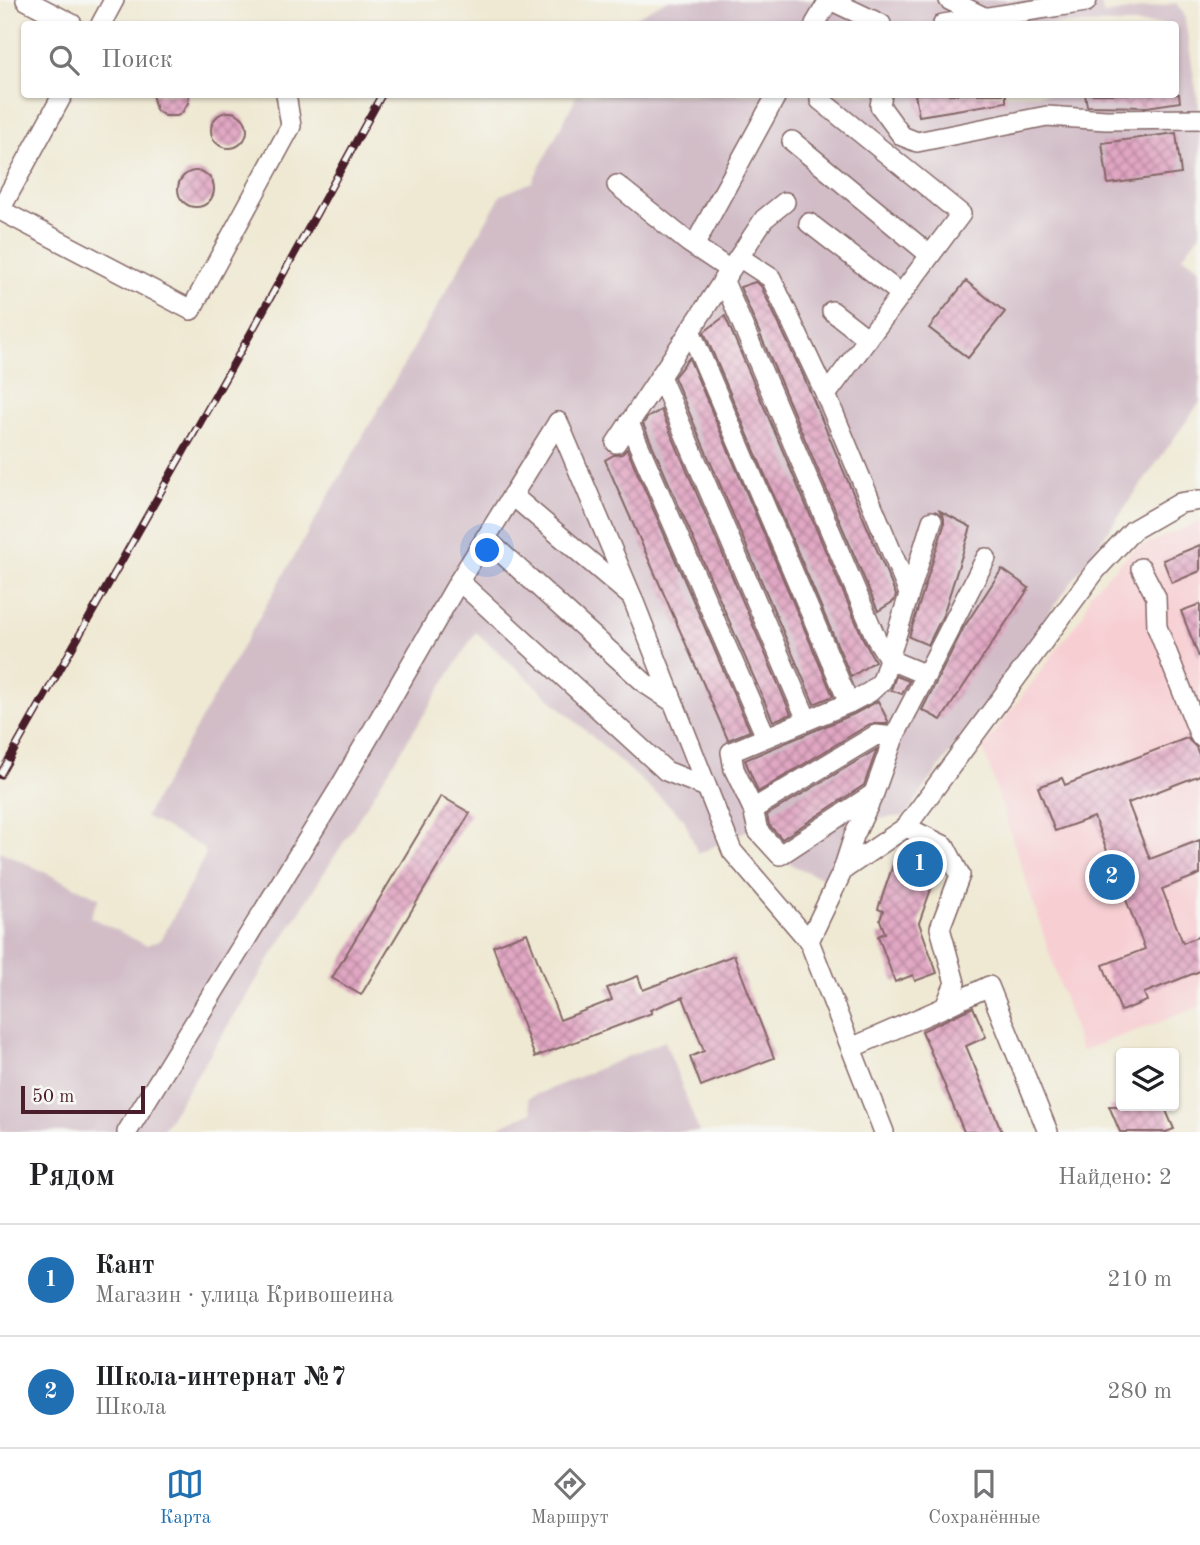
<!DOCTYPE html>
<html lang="ru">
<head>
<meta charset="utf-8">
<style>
  body { margin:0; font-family:"Old Standard TT",serif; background:#f6f6f6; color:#202124 }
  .controls { position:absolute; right:21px; bottom:21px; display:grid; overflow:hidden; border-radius:7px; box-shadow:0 2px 5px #0004 }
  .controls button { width:63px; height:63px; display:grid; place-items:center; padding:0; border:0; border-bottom:2px solid #e0e0e0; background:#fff; color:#202124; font:35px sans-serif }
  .scale { position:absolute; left:21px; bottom:18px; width:124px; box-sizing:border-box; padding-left:7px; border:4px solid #4a1f2b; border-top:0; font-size:19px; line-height:24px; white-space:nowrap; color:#4a1f2b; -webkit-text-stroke:5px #f6f6f2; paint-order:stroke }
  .you { position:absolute; left:488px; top:551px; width:24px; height:24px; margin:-18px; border:5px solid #fff; border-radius:50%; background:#1a73e8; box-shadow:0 0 0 10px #1a73e833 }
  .badge { display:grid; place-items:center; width:46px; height:46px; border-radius:50%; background:#1f6fb2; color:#fff; font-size:23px; font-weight:700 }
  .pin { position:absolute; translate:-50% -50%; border:4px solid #fff; box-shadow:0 2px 7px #0006 }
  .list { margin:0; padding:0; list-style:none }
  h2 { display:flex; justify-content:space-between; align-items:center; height:91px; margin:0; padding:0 28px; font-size:30px }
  h2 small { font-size:23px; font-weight:400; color:#757577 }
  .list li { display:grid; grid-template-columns:46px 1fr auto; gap:21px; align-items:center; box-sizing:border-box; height:112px; padding:0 28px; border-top:2px solid #e0e0e0 }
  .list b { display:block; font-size:26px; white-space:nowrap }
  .list p { margin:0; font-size:23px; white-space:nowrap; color:#757577 }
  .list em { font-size:23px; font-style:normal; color:#757577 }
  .icon { flex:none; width:38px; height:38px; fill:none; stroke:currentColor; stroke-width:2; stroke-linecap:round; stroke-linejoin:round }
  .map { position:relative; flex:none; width:1200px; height:1132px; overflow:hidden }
  .search { position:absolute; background:#fff; box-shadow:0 2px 5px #0004; left:21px; right:21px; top:21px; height:77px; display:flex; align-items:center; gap:18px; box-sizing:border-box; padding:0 24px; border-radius:7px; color:#757577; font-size:26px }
  .sheet { height:315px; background:#fff }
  nav { display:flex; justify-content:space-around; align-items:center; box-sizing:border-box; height:98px; border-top:2px solid #e0e0e0; background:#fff; font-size:19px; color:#757577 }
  nav a { display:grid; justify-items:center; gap:4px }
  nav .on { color:#1f6fb2 }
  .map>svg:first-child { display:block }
</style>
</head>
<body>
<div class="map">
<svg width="1200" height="1132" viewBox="0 0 1200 1132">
  <defs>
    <pattern id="building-cross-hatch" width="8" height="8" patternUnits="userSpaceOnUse" patternTransform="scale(1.75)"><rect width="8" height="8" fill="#e1a7c3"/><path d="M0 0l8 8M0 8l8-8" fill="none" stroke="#b8879f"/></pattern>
  </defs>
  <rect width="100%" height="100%" fill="#f6f6f2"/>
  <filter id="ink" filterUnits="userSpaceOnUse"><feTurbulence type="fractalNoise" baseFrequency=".0143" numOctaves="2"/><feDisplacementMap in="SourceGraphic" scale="14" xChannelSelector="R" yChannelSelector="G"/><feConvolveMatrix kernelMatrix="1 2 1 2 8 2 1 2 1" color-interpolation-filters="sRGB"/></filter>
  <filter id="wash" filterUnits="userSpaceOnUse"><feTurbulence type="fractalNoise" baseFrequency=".00686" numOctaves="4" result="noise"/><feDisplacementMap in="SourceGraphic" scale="28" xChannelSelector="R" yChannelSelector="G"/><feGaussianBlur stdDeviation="1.57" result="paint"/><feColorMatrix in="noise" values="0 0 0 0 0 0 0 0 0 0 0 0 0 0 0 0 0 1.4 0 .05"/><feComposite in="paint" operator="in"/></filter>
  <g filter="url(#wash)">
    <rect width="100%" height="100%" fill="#efe9d3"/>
    <path fill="#f7cfd3" d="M1200,521V1007L1081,1051L983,748L1084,613L1090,593L1134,549Z"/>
    <g fill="#d2bdc7">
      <path d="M668,0H1100L1104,15L1176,3L1184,14L1200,115V233L1183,256L1200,269V402L905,816L876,819L864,843L849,836L829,881L782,861L752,828L698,854L684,819L476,632L161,1132H0V851L99,898L90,917L146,945L161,940L206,854L204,848L145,817L501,195L532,182L577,95L1176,94V24H623Z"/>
      <path d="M665,1041L699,1132H488L532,1112L528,1098Z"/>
    </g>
    <g id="blocks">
      <g fill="url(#building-cross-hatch)">
        <path d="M152,94H189L188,103L182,113L177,116H165L156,110Z"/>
        <path d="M915,94H1006V102L919,116Z"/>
        <path d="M1085,94H1179L1180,102L1147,107L1087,106Z"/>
        <circle cx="229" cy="130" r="18"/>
        <path d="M1176,133L1181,174L1108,184L1102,143Z"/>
        <circle cx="196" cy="189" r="18"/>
        <path d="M966,281L1005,312L968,358L929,328Z"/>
        <path d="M755,282L761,286L803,375L896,595L894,601L878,611L740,287Z"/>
        <path d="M725,316L865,643L875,661L851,677L704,332Z"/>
        <path d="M689,358L833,696L814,704L674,377Z"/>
        <path d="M661,410L791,714L773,721L643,424L647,418Z"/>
        <path d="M627,449L750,731L728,740L605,460L614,455L622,454Z"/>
        <path d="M940,511L971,527L943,615L928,645L909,637L944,525V518Z"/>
        <path d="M1200,545V571L1172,583L1163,560Z"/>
        <path d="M1002,569L1029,588L941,720L922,710L964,627Z"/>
        <path d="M1200,604V657H1199L1181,611Z"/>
        <path d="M896,676L909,681L902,694L891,690Z"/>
        <path d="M878,701L888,721L887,724H870L758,792L745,760L854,714Z"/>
        <path d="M1187,738L1196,747L1200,757V775L1128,803L1150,859L1200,840V874L1162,889L1183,943L1200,936V971L1144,993L1147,1001L1121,1011L1103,965L1145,949L1094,817L1055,831L1038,787L1062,778L1065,785Z"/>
        <path d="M877,749L864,785L782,839L769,825L767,815Z"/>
        <path d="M441,796L470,813L361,995L332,978Z"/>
        <path d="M895,859L937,872L919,923L937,973L915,981L913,975L895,982L878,936L885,933L880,920L883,911L878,909Z"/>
        <path d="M527,933L560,1020L612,1000L607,988L638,976L643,990L734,955L774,1058L701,1086L690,1057L704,1051L683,997L650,1010L652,1013L535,1057L493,946Z"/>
        <path d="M973,1007L986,1037L966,1046L1002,1132H964L922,1031Z"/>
        <path d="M1109,1106H1164L1174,1129L1166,1132H1120Z"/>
      </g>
    </g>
  </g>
  <g filter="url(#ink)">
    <use href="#blocks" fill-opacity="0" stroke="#846666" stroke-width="2"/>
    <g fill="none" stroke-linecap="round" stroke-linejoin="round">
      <defs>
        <g id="minor">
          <path d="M26,0L72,24"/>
          <path d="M830,0L881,24"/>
          <path d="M949,0L986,18"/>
          <path d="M101,24L114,0"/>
          <path d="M815,24L829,0"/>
          <path d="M943,24L1086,2L1087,0"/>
          <path d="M882,94L880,106L902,136L917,142L1047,116L1106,120L1200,119"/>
          <path d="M820,100L961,214L826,395"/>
          <path d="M792,141L930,255"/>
          <path d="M617,185L688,242L730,270"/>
          <path d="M0,210L191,310L291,126L286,94"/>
          <path d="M0,210L63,94"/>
          <path d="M809,223L901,294"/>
          <path d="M694,246L777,94"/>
          <path d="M739,257L771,278L826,395L908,591"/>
          <path d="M723,279L876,638L890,660L926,675L894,737L874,793L854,836L843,870"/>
          <path d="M832,311L868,339"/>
          <path d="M690,330L849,703"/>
          <path d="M660,376L807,720"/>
          <path d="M629,423L766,737"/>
          <path d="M616,443L764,219L785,202"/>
          <path d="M512,495L632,597L558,422"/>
          <path d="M485,538L646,684L673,702"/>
          <path d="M1141,568L1156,597L1157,627L1200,736"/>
          <path d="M459,581L666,771L706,787"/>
          <path d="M632,597L732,851L809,941L884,1132"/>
          <path d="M926,675L986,558"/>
          <path d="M873,794L780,855L758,831L753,809L734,769L731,752L849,703L870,692L882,681L932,521"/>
          <path d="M753,809L876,735L894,737"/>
          <path d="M809,941L843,870L906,827L1096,570L1133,530L1180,503L1200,500"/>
          <path d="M945,1007L989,986L1048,1132"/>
          <path d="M851,1048L945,1007L955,983L940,928L960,875L945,846L906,827"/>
          <path d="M127,1132L340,787L459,581L558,422"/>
        </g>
      </defs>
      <use href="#minor" stroke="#846666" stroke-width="22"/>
      <use href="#minor" stroke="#fff" stroke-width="19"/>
      <defs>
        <path id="rail" d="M0,775L252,331L381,96"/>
      </defs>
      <use href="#rail" stroke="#4a1f2b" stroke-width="8"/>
      <use href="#rail" stroke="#f6f6f2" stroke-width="5" stroke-dasharray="16" stroke-linecap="butt"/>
    </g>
  </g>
</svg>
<div class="controls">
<button><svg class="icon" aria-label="layers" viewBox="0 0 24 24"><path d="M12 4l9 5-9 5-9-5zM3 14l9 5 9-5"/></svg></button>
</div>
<div class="scale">50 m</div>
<div class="you"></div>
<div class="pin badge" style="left:920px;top:864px">1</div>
<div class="pin badge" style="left:1112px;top:877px">2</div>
<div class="search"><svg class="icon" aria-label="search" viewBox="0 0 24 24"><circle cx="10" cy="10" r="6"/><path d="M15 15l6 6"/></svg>Поиск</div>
</div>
<section class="sheet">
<h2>Рядом<small>Найдено: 2</small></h2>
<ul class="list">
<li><span class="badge">1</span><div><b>Кант</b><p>Магазин · улица Кривошеина</p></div><em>210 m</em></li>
<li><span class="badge">2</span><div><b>Школа-интернат №7</b><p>Школа</p></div><em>280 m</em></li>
</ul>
</section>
<nav>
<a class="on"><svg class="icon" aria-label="map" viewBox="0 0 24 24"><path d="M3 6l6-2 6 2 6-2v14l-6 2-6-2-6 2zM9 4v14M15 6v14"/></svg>Карта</a>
<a><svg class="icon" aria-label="directions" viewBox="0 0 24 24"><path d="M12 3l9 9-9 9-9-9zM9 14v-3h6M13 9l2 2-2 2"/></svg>Маршрут</a>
<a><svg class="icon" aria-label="saved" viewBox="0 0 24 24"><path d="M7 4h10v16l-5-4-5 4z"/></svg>Сохранённые</a>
</nav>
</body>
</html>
